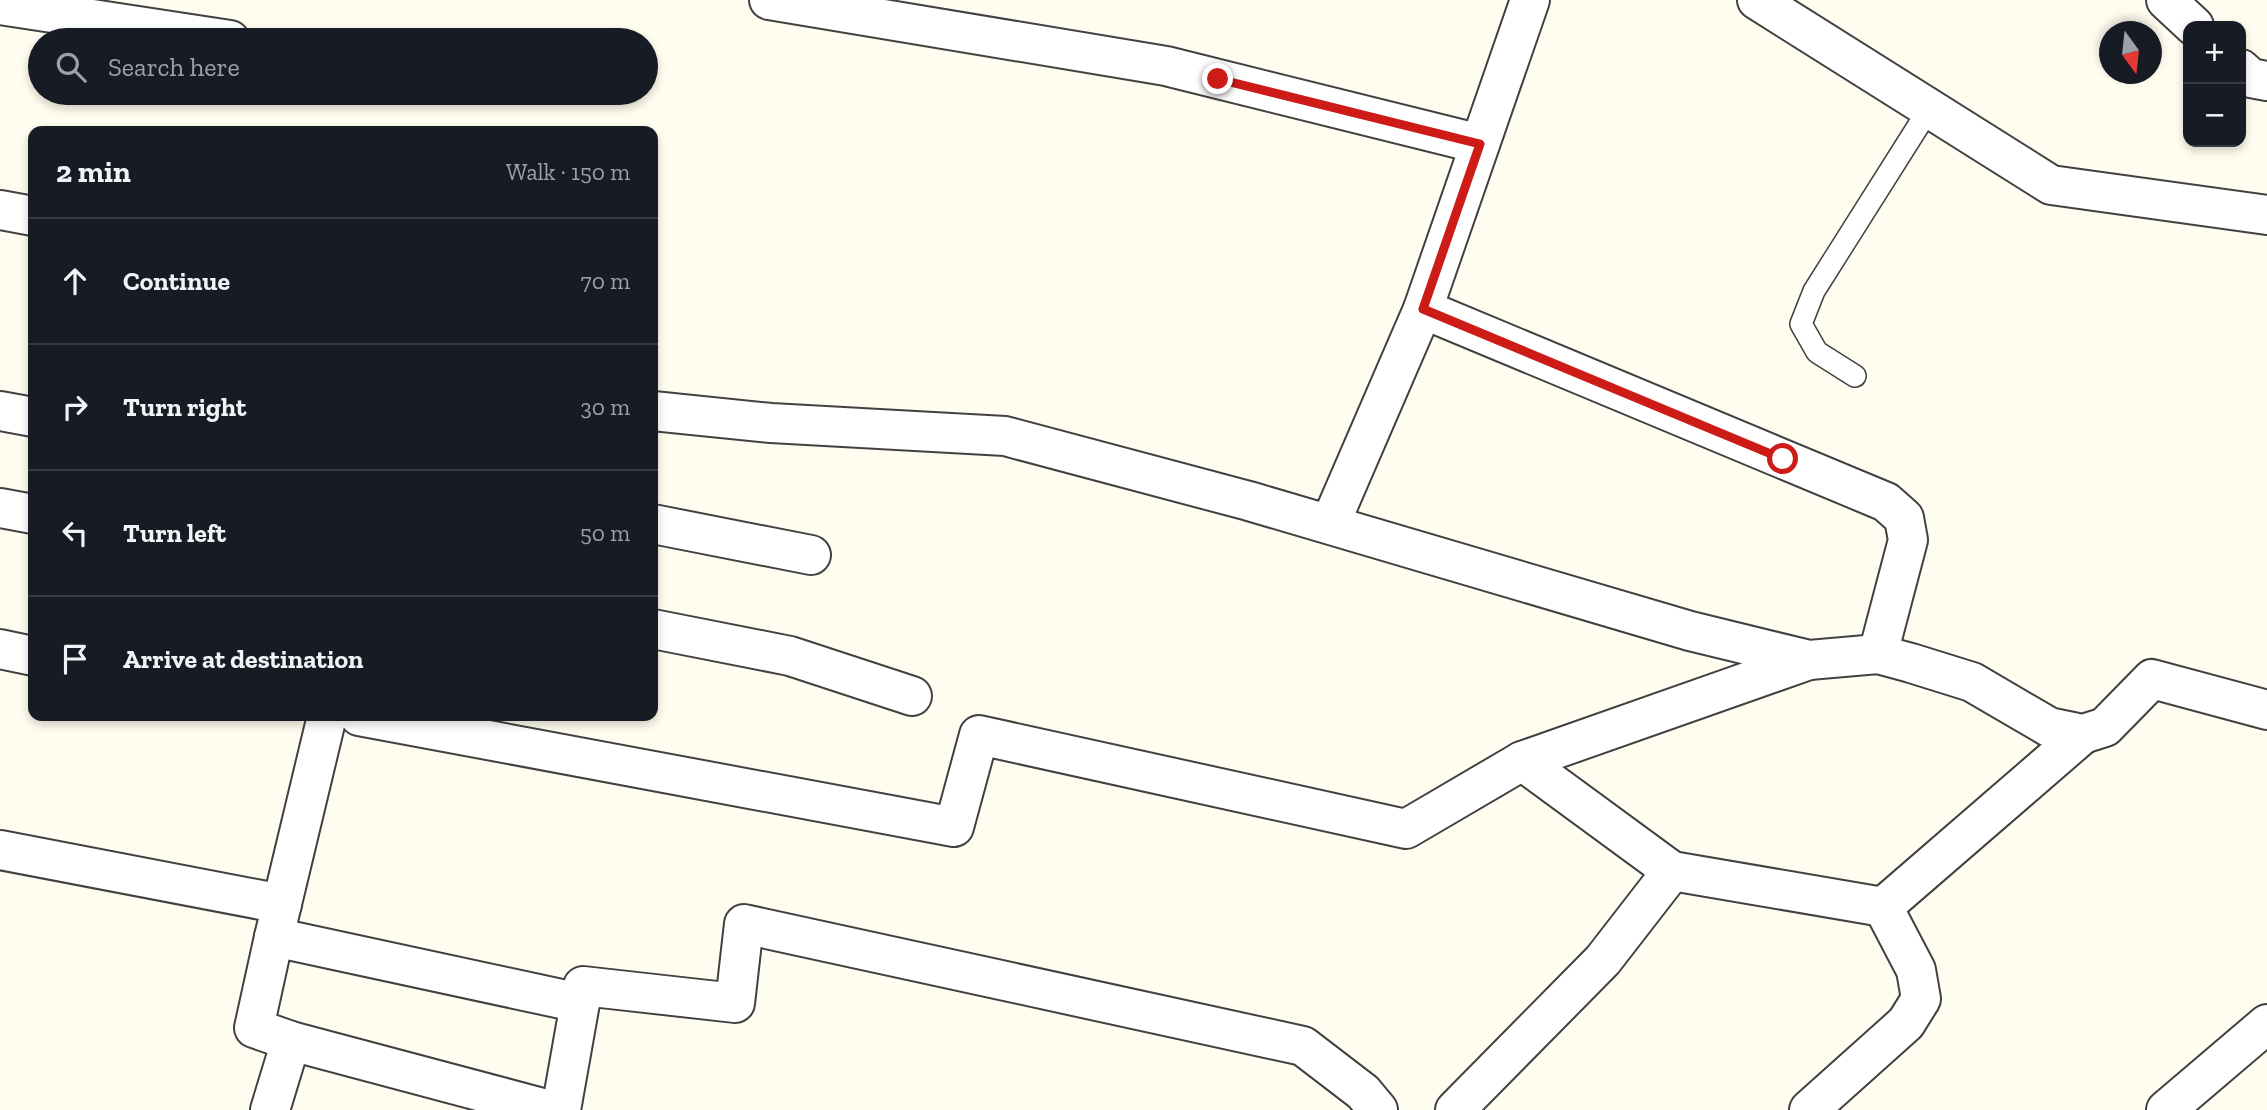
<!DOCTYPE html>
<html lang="en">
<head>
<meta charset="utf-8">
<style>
  body { margin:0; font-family:"Zilla Slab",serif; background:#242831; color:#f1f3f6 }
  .controls { position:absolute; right:21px; top:21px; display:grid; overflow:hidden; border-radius:14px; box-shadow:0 4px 10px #0003 }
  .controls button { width:63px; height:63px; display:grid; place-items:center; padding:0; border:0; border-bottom:2px solid #363941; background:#171b24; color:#f1f3f6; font:35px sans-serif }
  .compass { position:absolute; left:2099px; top:21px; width:63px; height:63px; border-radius:50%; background:#171b24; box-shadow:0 4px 10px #0003; rotate:165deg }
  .stop { position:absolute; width:21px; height:21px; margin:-16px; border:5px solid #cd1b17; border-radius:50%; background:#fff }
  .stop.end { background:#cd1b17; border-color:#fff; box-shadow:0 2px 7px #0008 }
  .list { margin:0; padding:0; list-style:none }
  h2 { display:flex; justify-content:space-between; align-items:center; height:91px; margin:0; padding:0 28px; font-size:30px }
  h2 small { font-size:23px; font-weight:400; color:#9ea1a6 }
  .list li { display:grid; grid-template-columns:46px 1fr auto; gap:21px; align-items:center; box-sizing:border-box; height:126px; padding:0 28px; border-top:2px solid #363941 }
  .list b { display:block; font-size:26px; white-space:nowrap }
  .list em { font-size:23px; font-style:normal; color:#9ea1a6 }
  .icon { flex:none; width:38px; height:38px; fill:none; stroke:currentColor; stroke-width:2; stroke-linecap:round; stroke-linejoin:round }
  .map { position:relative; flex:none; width:2267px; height:1110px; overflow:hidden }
  .search { position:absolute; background:#171b24; box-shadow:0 4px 10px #0003; left:28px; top:28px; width:630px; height:77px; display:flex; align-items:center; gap:18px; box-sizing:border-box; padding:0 24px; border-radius:38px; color:#9ea1a6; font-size:26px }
  .panel { position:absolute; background:#171b24; box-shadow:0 4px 10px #0003; left:28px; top:126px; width:630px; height:595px; border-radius:14px }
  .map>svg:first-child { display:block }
</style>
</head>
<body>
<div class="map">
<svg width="2267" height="1110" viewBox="0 0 2267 1110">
  <rect width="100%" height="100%" fill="#fffdef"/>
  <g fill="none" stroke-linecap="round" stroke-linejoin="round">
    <defs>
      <path id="service" d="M1855,376L1817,352L1801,324L1814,291L1929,109"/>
      <g id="minor">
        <path d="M769,0L1166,66L1480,144"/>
        <path d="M1757,0L2051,185L2267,215"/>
        <path d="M2166,0L2194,26"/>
        <path d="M0,5L230,40"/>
        <path d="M2241,69L2251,78L2267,81"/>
        <path d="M0,210L33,216"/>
        <path d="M1423,309L1886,502L1904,518L1908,540L1878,654"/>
        <path d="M0,411L33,417"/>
        <path d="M653,411L771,423L1005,436L1249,501L1690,631L1809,660L1878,654L1911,663L1972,682L2049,727L2083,734L2105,727L2152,679L2267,710"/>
        <path d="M0,508L33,514"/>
        <path d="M653,524L811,555"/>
        <path d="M1330,524L1423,309L1530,0"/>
        <path d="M653,629L790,656L912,696"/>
        <path d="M0,649L33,656"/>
        <path d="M359,716L954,827L979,735L1406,829L1522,761L1672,871L1603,960L1455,1110"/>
        <path d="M1522,761L1809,660"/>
        <path d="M0,850L282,904"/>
        <path d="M1672,871L1883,907L2083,734"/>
        <path d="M274,937L580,1003"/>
        <path d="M291,1041L550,1110"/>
        <path d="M270,1110L291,1041L254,1028L274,937L327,716"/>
        <path d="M561,1110L583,986L735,1003L744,924L1303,1046L1363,1092L1378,1110"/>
        <path d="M1809,1110L1906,1023L1921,999L1916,970L1883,907"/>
        <path d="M2166,1110L2267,1024"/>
      </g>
    </defs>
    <use href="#service" stroke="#414141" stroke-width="24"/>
    <use href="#minor" stroke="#414141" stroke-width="42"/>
    <use href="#service" stroke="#fff" stroke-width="21"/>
    <use href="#minor" stroke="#fff" stroke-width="38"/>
  </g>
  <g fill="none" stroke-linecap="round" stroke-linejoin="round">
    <path stroke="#cd1b17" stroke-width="9" d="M1218,79L1480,144L1423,309L1783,459"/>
  </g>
</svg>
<div class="controls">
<button>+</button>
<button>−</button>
</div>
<svg class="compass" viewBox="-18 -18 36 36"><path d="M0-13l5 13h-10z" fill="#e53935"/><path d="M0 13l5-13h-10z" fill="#9ea1a6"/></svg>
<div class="stop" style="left:1783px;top:459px"></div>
<div class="stop end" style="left:1218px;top:79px"></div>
<div class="search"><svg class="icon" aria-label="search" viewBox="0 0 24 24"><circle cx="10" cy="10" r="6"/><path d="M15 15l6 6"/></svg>Search here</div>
<section class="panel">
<h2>2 min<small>Walk · 150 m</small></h2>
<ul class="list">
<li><svg class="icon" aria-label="ahead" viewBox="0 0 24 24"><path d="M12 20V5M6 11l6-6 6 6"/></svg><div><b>Continue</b></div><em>70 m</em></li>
<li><svg class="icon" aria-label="right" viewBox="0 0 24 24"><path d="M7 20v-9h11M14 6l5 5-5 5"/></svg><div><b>Turn right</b></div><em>30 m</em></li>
<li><svg class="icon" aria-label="left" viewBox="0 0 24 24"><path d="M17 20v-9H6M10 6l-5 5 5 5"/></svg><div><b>Turn left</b></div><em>50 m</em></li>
<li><svg class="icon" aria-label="arrive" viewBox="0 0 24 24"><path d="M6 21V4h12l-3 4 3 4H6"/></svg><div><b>Arrive at destination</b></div></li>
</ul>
</section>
</div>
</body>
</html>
